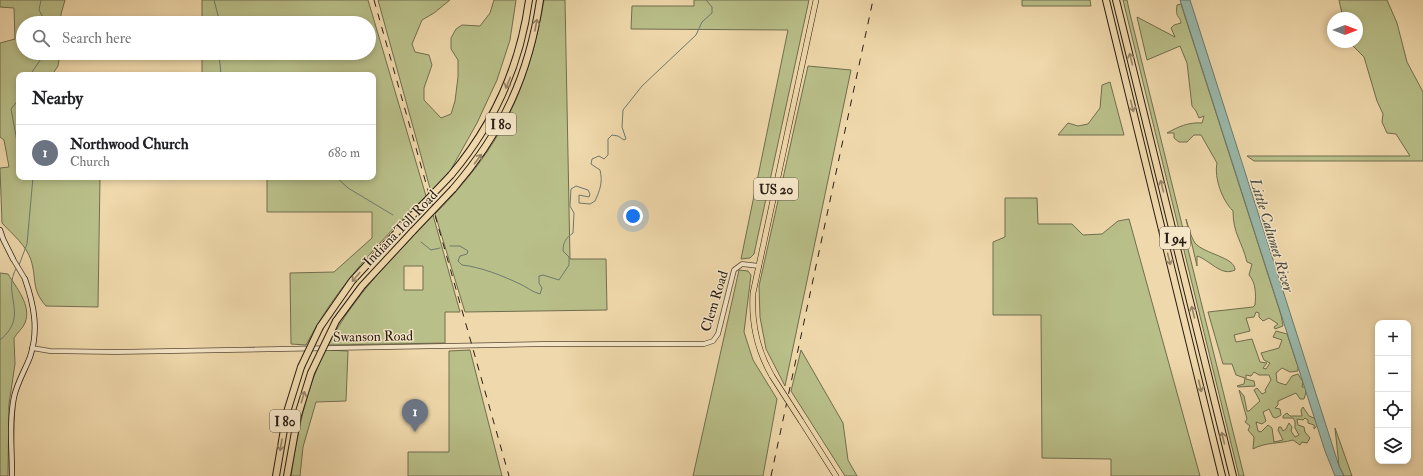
<!DOCTYPE html>
<html lang="en">
<head>
<meta charset="utf-8">
<style>
  body { margin:0; font-family:"IM FELL Double Pica",serif; background:#f2f2f2; color:#202124 }
  .controls { position:absolute; right:12px; bottom:12px; display:grid; overflow:hidden; border-radius:8px; box-shadow:0 2px 6px #0003 }
  .controls button { width:36px; height:36px; display:grid; place-items:center; padding:0; border:0; border-bottom:1px solid #e0e0e0; background:#fff; color:#202124; font:20px sans-serif }
  .compass { position:absolute; left:1327px; top:12px; width:36px; height:36px; border-radius:50%; background:#fff; box-shadow:0 2px 6px #0003; rotate:90deg }
  .you { position:absolute; left:633px; top:216px; width:14px; height:14px; margin:-10px; border:3px solid #fff; border-radius:50%; background:#1a73e8; box-shadow:0 0 0 6px #1a73e833 }
  .badge { display:grid; place-items:center; width:26px; height:26px; border-radius:50%; background:#7c3aed; color:#fff; font-size:13px; font-weight:700 }
  .pin { position:absolute; translate:-50% -33px; filter:drop-shadow(0 1px 2px #0008) }
  .pin::after { content:''; position:absolute; top:21px; width:14px; height:12px; background:inherit; clip-path:polygon(0 0,100% 0,50% 100%) }
  .list { margin:0; padding:0; list-style:none }
  h2 { display:flex; justify-content:space-between; align-items:center; height:52px; margin:0; padding:0 16px; font-size:17px }
  h2 small { font-size:13px; font-weight:400; color:#757577 }
  .list li { display:grid; grid-template-columns:26px 1fr auto; gap:12px; align-items:center; box-sizing:border-box; height:56px; padding:0 16px; border-top:1px solid #e0e0e0 }
  .list b { display:block; font-size:15px; white-space:nowrap }
  .list p { margin:0; font-size:13px; white-space:nowrap; color:#757577 }
  .list em { font-size:13px; font-style:normal; color:#757577 }
  .icon { flex:none; width:22px; height:22px; fill:none; stroke:currentColor; stroke-width:2; stroke-linecap:round; stroke-linejoin:round }
  .map { position:relative; flex:none; width:1423px; height:476px; overflow:hidden }
  .search { position:absolute; background:#fff; box-shadow:0 2px 6px #0003; left:16px; top:16px; width:360px; height:44px; display:flex; align-items:center; gap:10px; box-sizing:border-box; padding:0 14px; border-radius:22px; color:#757577; font-size:15px }
  .panel { position:absolute; background:#fff; box-shadow:0 2px 6px #0003; left:16px; top:72px; width:360px; height:108px; border-radius:8px }
  .map>svg:first-child { display:block }
</style>
</head>
<body>
<div class="map">
<svg width="1423" height="476" viewBox="0 0 1423 476">
  <rect width="100%" height="100%" fill="#efd8ab"/>
  <filter id="stains"><feTurbulence type="fractalNoise" baseFrequency=".005" numOctaves="4"/><feColorMatrix values="0 0 0 0 .2 0 0 0 0 .09 0 0 0 0 .02 0 0 0 .5 -.17"/></filter>
  <radialGradient id="worn" r=".72"><stop offset=".6" stop-color="#630" stop-opacity="0"/><stop offset="1" stop-color="#630" stop-opacity=".3"/></radialGradient>
  <g fill="#b9bf89" stroke="#706e4e" fill-rule="evenodd">
    <path d="M0,0H65L61,14V23H23V53H60L58,66L52,75H19V177H100L98,307L46,306C31,289 37,280 31,260C26,245 13,235 2,223L0,168L9,167L4,140L0,137V43L15,39L14,8L0,7Z"/>
    <path d="M202,0H368L426,196C380,241 336,287 306,345L291,344L290,273L334,272L372,238V212H267V177H373V75H202V53H369V23H202Z"/>
    <path d="M378,0H450L434,13L422,20L412,44L415,52L429,55L432,65L424,88V100L441,118L451,114L455,101L458,77V60L451,49V38L456,29L462,25L480,26L490,13L494,0H516L510,40L497,80L477,123L449,173L431,192Z"/>
    <path d="M544,0H565L570,259H606L607,310L465,312L435,214C500,148 528,92 544,0Z"/>
    <path d="M694,0H809L754,254L750,258L741,259L788,30L631,29L632,6H694Z"/>
    <path d="M1022,0H1090L1091,6H1022Z"/>
    <path d="M1123,0H1127L1130,14L1244,476H1239Z"/>
    <path d="M1339,0H1387L1397,23L1407,62L1423,92V161H1254L1247,156H1410L1396,134L1387,133L1382,122L1383,114L1377,101L1364,57L1349,42H1357V18H1343Z"/>
    <path d="M1181,4L1281,315L1283,326L1275,329L1274,327L1278,324L1269,318L1263,321L1259,317V313L1256,312L1254,317L1246,318L1250,331L1234,335L1236,342L1252,339L1260,362L1267,363L1263,368L1266,369L1270,363L1264,360L1261,353L1279,348L1282,340L1273,337L1276,331L1287,334L1298,367V371L1290,372L1282,368L1276,373L1277,382L1286,385L1292,376L1298,374L1303,382L1302,387H1305L1306,392L1304,399H1300L1296,393L1278,401V405L1275,408L1280,409L1281,415L1276,418L1273,417L1269,409L1263,412L1266,421L1262,424L1256,422L1258,431L1261,432L1268,425L1272,428L1274,442L1283,440L1278,430L1279,427H1281L1283,431L1286,429L1289,423L1292,427L1291,431L1295,437L1299,435L1295,428V421L1293,418H1283V416L1287,413L1290,416H1302L1301,410L1303,407L1309,416L1321,421L1314,429V425L1308,423V420L1305,418L1303,420L1297,419L1298,425L1304,427L1305,432L1310,438L1307,443L1302,442L1300,445L1293,440C1279,444 1265,442 1253,449L1254,437L1248,430L1250,426L1245,422L1247,419L1239,390L1244,396L1247,411H1249L1260,401L1254,390L1257,388L1262,394L1266,392L1265,390L1271,380L1269,375H1259L1254,372L1251,376L1246,375V379L1254,381L1255,386L1238,387L1237,386L1244,384L1245,378L1236,375L1232,364H1223L1208,312L1253,307L1255,305C1256,294 1256,283 1249,275L1252,264L1247,262C1242,241 1233,234 1233,211C1222,200 1214,178 1217,163L1201,135H1194L1187,142H1179L1174,138V133H1167C1178,127 1188,122 1202,123L1204,116L1199,118L1196,111L1192,106L1187,63L1180,46L1147,60L1137,17L1175,37L1171,28L1174,25L1181,23C1180,15 1175,19 1177,5Z"/>
    <path d="M808,66L851,70L785,386L766,349L760,317L759,286Z"/>
    <path d="M1110,82L1124,135H1058L1068,123L1078,126L1088,124L1100,108L1102,85Z"/>
    <path d="M1005,198H1037L1038,224H1072L1083,235L1102,234L1118,221L1129,219L1200,476H1111V459L1042,458L1041,315H993V242L1005,237Z"/>
    <path d="M433,215L460,312H445V343L328,345C354,295 394,256 433,215ZM404,266H423V290H404Z"/>
    <path d="M1186,219C1188,226 1191,237 1195,243C1204,254 1235,257 1235,270C1221,277 1210,260 1197,256V266Z"/>
    <path d="M739,270L748,271L751,275L744,332L753,360L777,399L763,476H693Z"/>
    <path d="M0,273L8,274C16,287 32,306 25,323C23,328 17,333 14,338L15,364L9,404L8,476H0Z"/>
    <path d="M325,350L348,351L346,401L316,402L303,447L300,476H291C297,433 306,390 325,350Z"/>
    <path d="M470,350L502,476H408V452H449V351Z"/>
    <path d="M801,350L843,423L848,460L857,476H845L791,391Z"/>
    <path d="M1335,428L1352,476H1344L1339,466Z"/>
  </g>
  <path fill="#9ab9ac" stroke="#6c7a6e" d="M1180,0H1190L1339,466L1344,476H1335L1325,451Z"/>
  <g fill="none" stroke-linecap="round" stroke-linejoin="round">
    <g stroke="#6c7a6e" stroke-width="1">
      <path d="M41,0L39,10L46,23"/>
      <path d="M214,0L220,23"/>
      <path d="M219,53L221,75"/>
      <path d="M30,75L45,53"/>
      <path d="M19,99L11,109L19,152"/>
      <path d="M336,177L348,188L393,215"/>
      <path d="M421,242L431,250L440,248"/>
      <path d="M450,246H460L468,251L467,254L460,256L458,261L462,265C481,267 503,276 520,284C527,287 532,292 540,294L542,288L539,283V276L543,275L559,280L569,265V257L563,251C563,242 566,238 573,233L574,213L570,206L571,189L576,186L588,190L590,194L589,197L579,195V203L590,204L595,201C600,190 603,182 600,170L591,164L592,159L599,156L604,159L608,155V139L612,135L618,136L624,140L626,139L622,127L623,110L642,86L696,35L702,22L712,13V7L706,0"/>
      <path d="M19,265L27,244L33,177"/>
      <path d="M0,340C31,315 0,294 17,267"/>
    </g>
    <defs>
      <g id="tertiary">
        <path d="M13,259L25,279"/>
        <path d="M32,348L50,351L116,352L544,344H704L713,341L718,334L734,270L742,264L759,266"/>
      </g>
      <g id="secondary">
        <path d="M0,230L3,239L13,259"/>
        <path d="M12,476C12,450 9,422 14,397C17,383 25,370 30,357C39,330 34,305 25,279"/>
      </g>
      <g id="primary">
        <path d="M772,376C757,350 751,324 753,293L816,0"/>
        <path d="M801,421L836,476"/>
      </g>
      <g id="motorway">
        <path d="M1106,0L1222,476"/>
        <path d="M1116,0L1233,476"/>
        <path d="M451,175C494,124 520,66 529,0"/>
        <path d="M453,189C503,131 529,75 540,0"/>
        <path d="M336,321L362,286L413,231"/>
        <path d="M320,327L352,281L411,217"/>
        <path d="M276,476L287,412L301,367"/>
        <path d="M287,476L298,415L311,373"/>
      </g>
    </defs>
    <use href="#tertiary" stroke="#5a4b38" stroke-width="5.5"/>
    <use href="#secondary" stroke="#281c12" stroke-width="6"/>
    <use href="#primary" stroke="#281c12" stroke-width="6"/>
    <use href="#motorway" stroke="#281c12" stroke-width="8"/>
    <use href="#tertiary" stroke="#f5e6c8" stroke-width="4"/>
    <use href="#secondary" stroke="#f5e6c8" stroke-width="4.5"/>
    <use href="#primary" stroke="#efd8ab" stroke-width="5"/>
    <use href="#motorway" stroke="#efd8ab" stroke-width="6"/>
    <g stroke="#281c12" stroke-width="1" stroke-dasharray="7 7" stroke-linecap="butt">
      <path d="M374,0L509,476"/>
      <path d="M771,476L873,0"/>
    </g>
    <defs>
      <path id="primary-bridge" d="M772,376L801,421"/>
      <g id="motorway-bridge">
        <path d="M411,217L451,175"/>
        <path d="M413,231L453,189"/>
        <path d="M301,367L320,327"/>
        <path d="M311,373L336,321"/>
      </g>
    </defs>
    <use href="#primary-bridge" stroke="#281c12" stroke-width="6" stroke-linecap="butt"/>
    <use href="#motorway-bridge" stroke="#281c12" stroke-width="8" stroke-linecap="butt"/>
    <use href="#primary-bridge" stroke="#efd8ab" stroke-width="5"/>
    <use href="#motorway-bridge" stroke="#efd8ab" stroke-width="6"/>
  </g>
  <defs><path id="oneway-shaft" d="M-6 0H5M1.5-3L5.5 0L1.5 3" fill="none" stroke-width="1.6" stroke-linecap="round" stroke-linejoin="round"/></defs>
  <g stroke="#958366">
    <use href="#oneway-shaft" transform="translate(536 25) rotate(-79)"/>
    <use href="#oneway-shaft" transform="translate(1131 59) rotate(-104)"/>
    <use href="#oneway-shaft" transform="translate(508 83) rotate(112)"/>
    <use href="#oneway-shaft" transform="translate(1132 106) rotate(76)"/>
    <use href="#oneway-shaft" transform="translate(478 159) rotate(-53)"/>
    <use href="#oneway-shaft" transform="translate(1162 186) rotate(-104)"/>
    <use href="#oneway-shaft" transform="translate(1169 259) rotate(76)"/>
    <use href="#oneway-shaft" transform="translate(356 277) rotate(130)"/>
    <use href="#oneway-shaft" transform="translate(1193 312) rotate(-104)"/>
    <use href="#oneway-shaft" transform="translate(1200 386) rotate(76)"/>
    <use href="#oneway-shaft" transform="translate(303 397) rotate(-73)"/>
    <use href="#oneway-shaft" transform="translate(1223 438) rotate(-104)"/>
    <use href="#oneway-shaft" transform="translate(281 445) rotate(100)"/>
  </g>
  <g text-anchor="middle" stroke-width="3" stroke-linejoin="round" paint-order="stroke">
    <g fill="#f5e6c8" stroke="#665949" stroke-width="1">
      <rect x="486" y="113" width="30" height="22" rx="3"/>
      <rect x="754" y="178" width="44" height="22" rx="3"/>
      <rect x="1160" y="227" width="30" height="22" rx="3"/>
      <rect x="270" y="410" width="30" height="22" rx="3"/>
    </g>
    <g font-size="13" font-weight="bold" fill="#281c12">
      <text x="501" y="129">I 80</text>
      <text x="776" y="194">US 20</text>
      <text x="1175" y="243">I 94</text>
      <text x="285" y="426">I 80</text>
    </g>
    <g font-size="14" fill="#281c12" stroke="#f5e6c8">
      <text transform="translate(400 228) rotate(-46)" y="5">Indiana Toll Road</text>
      <text transform="translate(714 301) rotate(-73)" y="5">Clem Road</text>
      <text transform="translate(373 336) rotate(-1)" y="5">Swanson Road</text>
    </g>
    <g font-size="15" font-style="italic" fill="#4a4b40" stroke="#f5e6c8">
      <text transform="translate(1272 235) rotate(73)" y="5">Little Calumet River</text>
    </g>
  </g>
  <rect width="100%" height="100%" filter="url(#stains)"/>
  <rect width="100%" height="100%" fill="url(#worn)"/>
</svg>
<div class="controls">
<button>+</button>
<button>−</button>
<button><svg class="icon" aria-label="locate" viewBox="0 0 24 24"><circle cx="12" cy="12" r="6"/><path d="M12 2v4M12 18v4M2 12h4M18 12h4"/></svg></button>
<button><svg class="icon" aria-label="layers" viewBox="0 0 24 24"><path d="M12 4l9 5-9 5-9-5zM3 14l9 5 9-5"/></svg></button>
</div>
<svg class="compass" viewBox="-18 -18 36 36"><path d="M0-13l5 13h-10z" fill="#e53935"/><path d="M0 13l5-13h-10z" fill="#757577"/></svg>
<div class="you"></div>
<div class="pin badge" style="left:415px;top:432px;background:#6b7280">1</div>
<div class="search"><svg class="icon" aria-label="search" viewBox="0 0 24 24"><circle cx="10" cy="10" r="6"/><path d="M15 15l6 6"/></svg>Search here</div>
<section class="panel">
<h2>Nearby<small></small></h2>
<ul class="list">
<li><span class="badge" style="background:#6b7280">1</span><div><b>Northwood Church</b><p>Church</p></div><em>680 m</em></li>
</ul>
</section>
</div>
</body>
</html>
